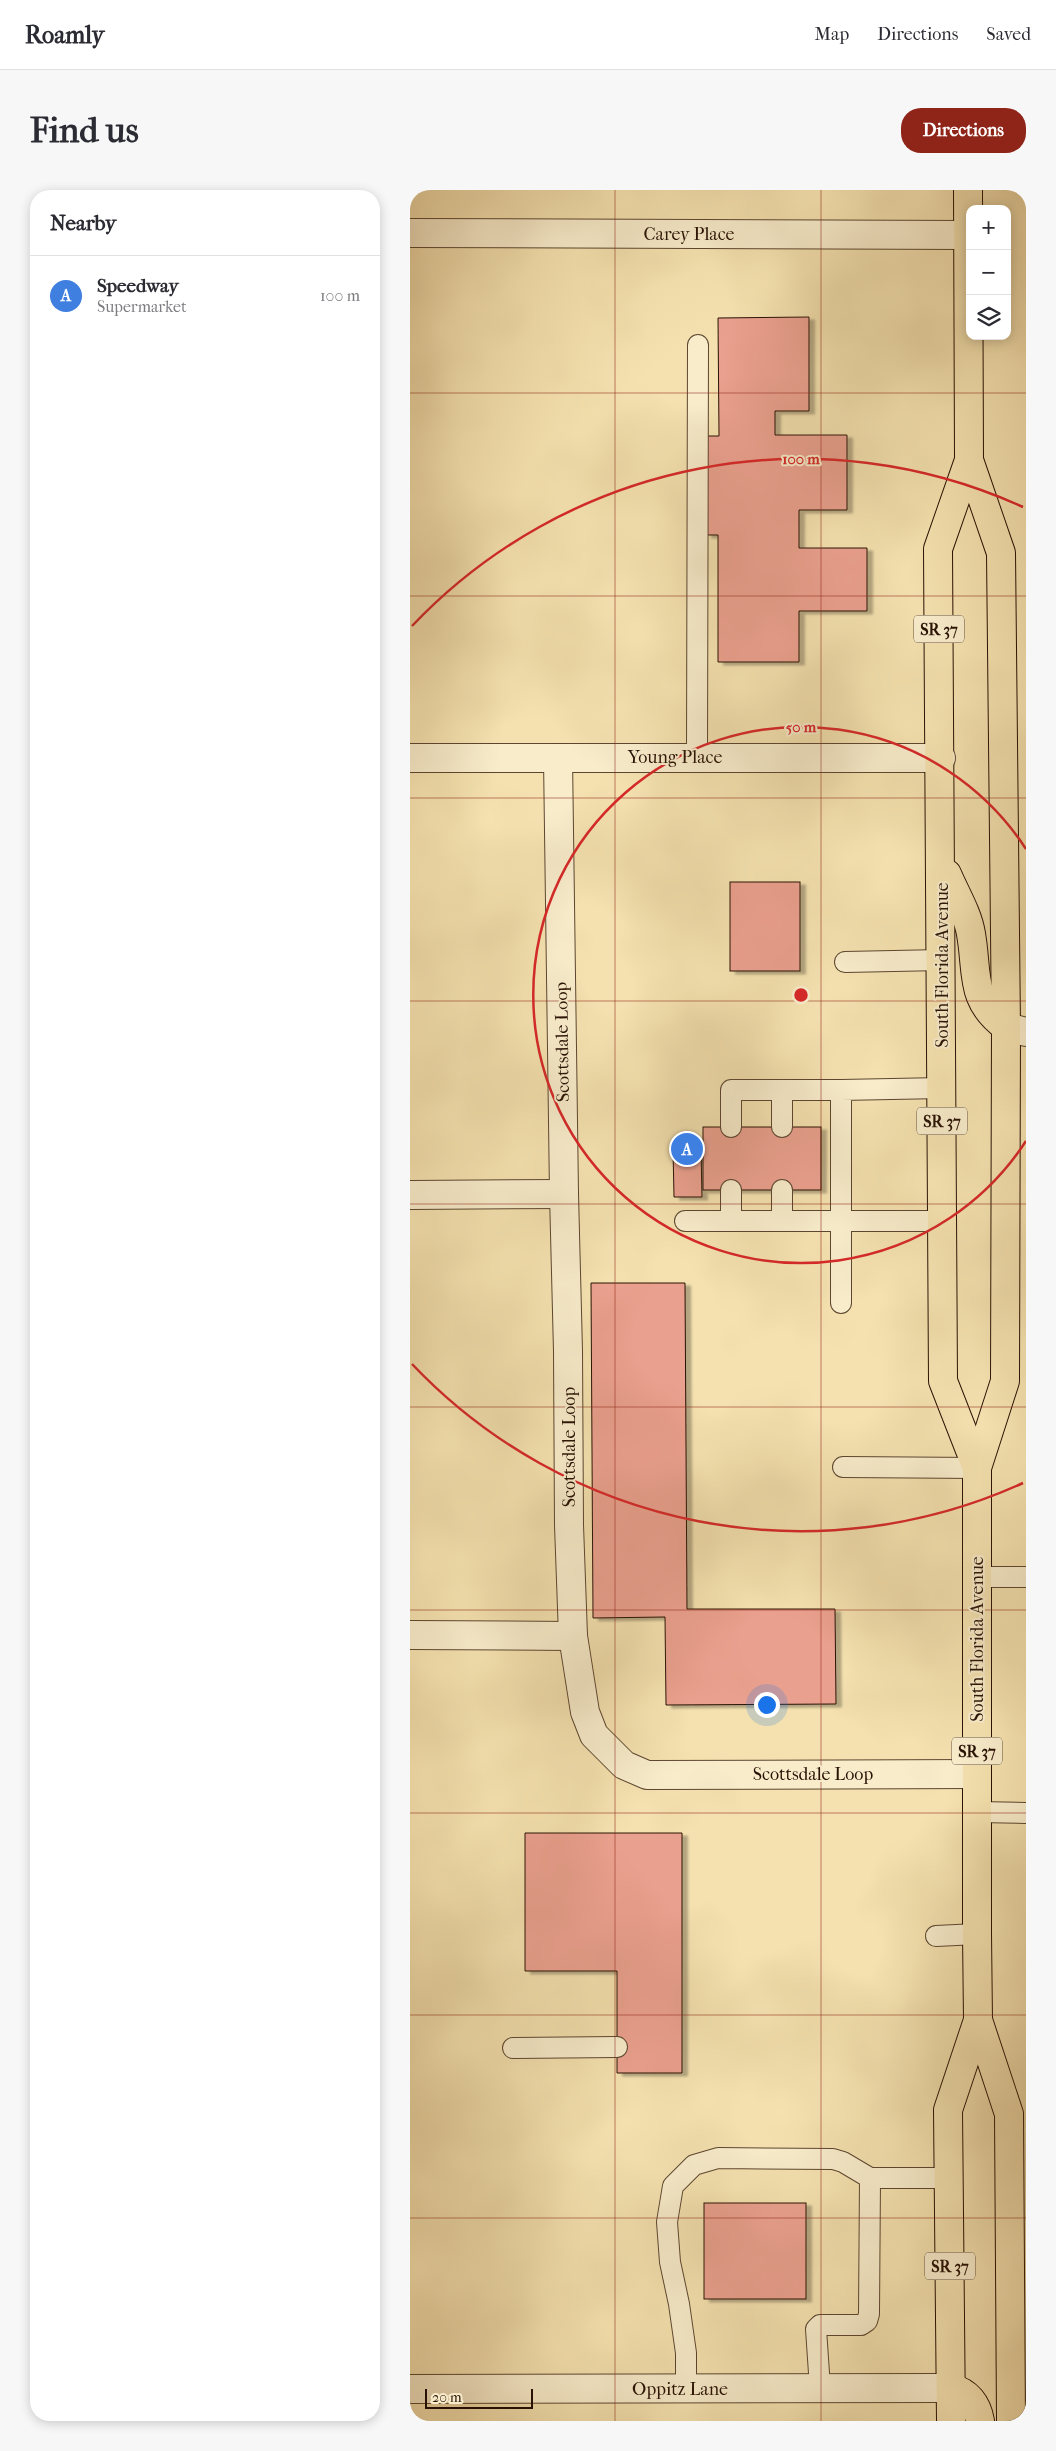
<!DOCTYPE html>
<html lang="en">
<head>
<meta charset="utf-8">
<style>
  body { margin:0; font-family:"IM FELL French Canon",serif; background:#f7f7f7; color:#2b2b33 }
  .controls { position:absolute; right:15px; top:15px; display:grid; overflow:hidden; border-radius:10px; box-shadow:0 2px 12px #0003 }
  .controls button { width:45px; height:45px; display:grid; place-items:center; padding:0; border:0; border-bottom:1px solid #e1e1e2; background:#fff; color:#2b2b33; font:25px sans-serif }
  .scale { position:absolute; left:15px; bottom:12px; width:108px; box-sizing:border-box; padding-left:5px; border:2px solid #291205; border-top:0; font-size:14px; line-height:18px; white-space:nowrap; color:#291205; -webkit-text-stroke:4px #f8eccb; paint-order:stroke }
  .you { position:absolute; left:356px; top:1514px; width:18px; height:18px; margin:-12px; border:4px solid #fff; border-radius:50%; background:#1a73e8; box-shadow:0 0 0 8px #1a73e833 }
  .badge { display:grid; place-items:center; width:32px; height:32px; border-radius:50%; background:#8f2418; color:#fff; font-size:16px; font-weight:700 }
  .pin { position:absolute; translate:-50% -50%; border:2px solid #fff; box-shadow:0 1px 5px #0006 }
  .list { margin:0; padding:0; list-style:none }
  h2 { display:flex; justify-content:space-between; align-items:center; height:65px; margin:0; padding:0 20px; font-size:21px }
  h2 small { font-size:16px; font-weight:400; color:#7c7c81 }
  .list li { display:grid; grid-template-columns:32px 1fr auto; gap:15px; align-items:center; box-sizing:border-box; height:80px; padding:0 20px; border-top:1px solid #e1e1e2 }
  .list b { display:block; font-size:19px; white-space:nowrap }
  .list p { margin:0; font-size:16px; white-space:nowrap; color:#7c7c81 }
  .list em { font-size:16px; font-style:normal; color:#7c7c81 }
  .icon { flex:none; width:28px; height:28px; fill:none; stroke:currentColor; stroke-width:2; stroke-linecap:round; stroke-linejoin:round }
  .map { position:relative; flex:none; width:616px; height:2231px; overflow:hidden; border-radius:20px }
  header { display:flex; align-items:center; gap:30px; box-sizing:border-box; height:70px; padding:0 25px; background:#fff; border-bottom:1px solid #e1e1e2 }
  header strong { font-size:24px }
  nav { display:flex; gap:28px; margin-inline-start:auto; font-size:18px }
  .intro { display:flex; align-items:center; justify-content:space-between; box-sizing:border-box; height:120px; padding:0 30px }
  h1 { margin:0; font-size:35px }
  .button { padding:12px 22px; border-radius:20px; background:#8f2418; color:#fff; font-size:18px; font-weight:700 }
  main { display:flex; gap:30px; padding:0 30px }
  aside { flex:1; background:#fff; border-radius:20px; box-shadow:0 2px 12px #0003 }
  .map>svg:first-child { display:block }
</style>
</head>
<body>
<header>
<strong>Roamly</strong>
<nav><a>Map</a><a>Directions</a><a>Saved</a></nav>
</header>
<div class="intro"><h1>Find us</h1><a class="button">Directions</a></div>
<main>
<aside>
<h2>Nearby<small></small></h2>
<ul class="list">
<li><span class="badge" style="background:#3f7fe0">A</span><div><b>Speedway</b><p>Supermarket</p></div><em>100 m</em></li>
</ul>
</aside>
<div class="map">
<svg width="616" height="2231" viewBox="0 0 616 2231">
  <defs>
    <filter id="shadow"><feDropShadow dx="5.5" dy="3" stdDeviation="1" flood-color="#0004"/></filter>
  </defs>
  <rect width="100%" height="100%" fill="#f4e1af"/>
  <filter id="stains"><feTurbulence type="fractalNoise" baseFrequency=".004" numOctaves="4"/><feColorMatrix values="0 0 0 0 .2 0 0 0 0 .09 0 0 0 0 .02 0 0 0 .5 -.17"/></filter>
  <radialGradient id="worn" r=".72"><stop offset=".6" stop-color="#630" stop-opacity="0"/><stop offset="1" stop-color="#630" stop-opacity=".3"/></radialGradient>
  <g fill="#eaa08e" stroke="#291205" filter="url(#shadow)">
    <path d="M399,127V221H365V245H437V320H389V358H457V421H389V472H308V345H296V246H309L308,128Z"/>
    <rect x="320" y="692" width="70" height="89"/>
    <rect x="293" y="937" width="118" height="63"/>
    <path d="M263,959H291L292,1007H264Z"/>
    <path d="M181,1093H275L277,1419H425L426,1514L256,1515L255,1427L183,1428Z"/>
    <path d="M115,1643H272V1883H207V1781H115Z"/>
    <rect x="294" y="2013" width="102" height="96"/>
  </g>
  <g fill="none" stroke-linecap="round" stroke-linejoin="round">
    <defs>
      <g id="service">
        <path d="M287,567L288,155"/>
        <path d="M435,772L532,770"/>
        <path d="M372,900V937"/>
        <path d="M321,937V900H431"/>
        <path d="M321,1000V1031"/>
        <path d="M372,1000V1031"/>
        <path d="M275,1031H532"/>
        <path d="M431,1113V900L532,898"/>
        <path d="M433,1277L567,1278"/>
        <path d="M567,1387H616"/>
        <path d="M567,1622L616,1623"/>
        <path d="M526,1746L567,1744"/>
        <path d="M103,1858L207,1857"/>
        <path d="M460,1988H539"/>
        <path d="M276,2199V2163L269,2114L260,2072L257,2032L263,1996L284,1975L308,1968L423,1969L433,1972L460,1988L459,2124L457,2131L451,2135H410L406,2139L410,2198"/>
      </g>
      <g id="minor">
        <path d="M0,43L558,45"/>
        <path d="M0,568H531"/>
        <path d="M148,568L154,1004L158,1161L159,1335L163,1446L175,1522L184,1545L214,1575L237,1585L567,1584"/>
        <path d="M596,837L616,842"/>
        <path d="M0,1005L154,1004"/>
        <path d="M0,1445L163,1446"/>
      </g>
      <path id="tertiary" d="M0,2199L541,2198"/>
      <g id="primary">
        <path d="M558,0L559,270L591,363L596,837L595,1191L567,1278V1744L568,1830L599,1924L601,2231"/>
        <path d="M559,270L528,359L533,1191L567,1278"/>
        <path d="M537,684C545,703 558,724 561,744C568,783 559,810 596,837"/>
        <path d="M541,2198C558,2202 567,2214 570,2231"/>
        <path d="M541,2231L538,1920L568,1830"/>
      </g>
    </defs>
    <use href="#service" stroke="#5c4630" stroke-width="22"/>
    <use href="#minor" stroke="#5c4630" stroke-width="30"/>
    <use href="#tertiary" stroke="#5c4630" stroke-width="30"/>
    <use href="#primary" stroke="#291205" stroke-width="30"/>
    <use href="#service" stroke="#f8eccb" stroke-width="20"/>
    <use href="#minor" stroke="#f8eccb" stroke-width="28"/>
    <use href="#tertiary" stroke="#f8eccb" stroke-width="28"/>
    <use href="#primary" stroke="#f4e1af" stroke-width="28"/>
  </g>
  <path fill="none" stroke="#8f2418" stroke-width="1" stroke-opacity="0.55" d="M205,0V2231M411,0V2231M0,203H616M0,406H616M0,608H616M0,811H616M0,1014H616M0,1217H616M0,1420H616M0,1623H616M0,1825H616M0,2028H616"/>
  <g fill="none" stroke="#d62828" stroke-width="2.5">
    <path d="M616 951A268 268 0 1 1 616 659"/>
    <path d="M613 1293A536 536 0 0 1 2 1174M2 436A536 536 0 0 1 613 317"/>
  </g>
  <g text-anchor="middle" stroke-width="4" stroke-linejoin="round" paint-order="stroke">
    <g fill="#f8eccb" stroke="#675340" stroke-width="1">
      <rect x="504" y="425.5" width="50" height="27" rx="4"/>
      <rect x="507" y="917.5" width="50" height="27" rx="4"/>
      <rect x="542" y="1547.5" width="50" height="27" rx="4"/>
      <rect x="515" y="2062.5" width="50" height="27" rx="4"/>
    </g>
    <g font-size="16" font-weight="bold" fill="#291205">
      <text x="529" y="445">SR 37</text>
      <text x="532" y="937">SR 37</text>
      <text x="567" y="1567">SR 37</text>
      <text x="540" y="2082">SR 37</text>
    </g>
    <g font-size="18" fill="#291205" stroke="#f8eccb">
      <text x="279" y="50">Carey Place</text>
      <text x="265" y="573">Young Place</text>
      <text transform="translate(532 775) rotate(-90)" y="6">South Florida Avenue</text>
      <text transform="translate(152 852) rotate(-91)" y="6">Scottsdale Loop</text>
      <text transform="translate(159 1257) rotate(-90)" y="6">Scottsdale Loop</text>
      <text transform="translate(567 1449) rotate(-90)" y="6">South Florida Avenue</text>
      <text x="403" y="1590">Scottsdale Loop</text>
      <text x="270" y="2205">Oppitz Lane</text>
    </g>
  </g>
  <circle cx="391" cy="805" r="8" fill="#d62828" stroke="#f8eccb" stroke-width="2.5"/>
  <g font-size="15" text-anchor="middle" font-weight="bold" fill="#d62828" stroke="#f8eccb" stroke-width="4" stroke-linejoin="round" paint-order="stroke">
    <text x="391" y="274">100 m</text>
    <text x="391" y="542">50 m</text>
  </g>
  <rect width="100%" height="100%" filter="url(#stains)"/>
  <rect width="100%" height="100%" fill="url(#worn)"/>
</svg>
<div class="controls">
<button>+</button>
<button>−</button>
<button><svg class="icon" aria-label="layers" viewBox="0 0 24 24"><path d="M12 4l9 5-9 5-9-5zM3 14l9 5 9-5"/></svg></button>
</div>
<div class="scale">20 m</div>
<div class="you"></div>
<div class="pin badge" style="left:277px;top:959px;background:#3f7fe0">A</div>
</div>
</main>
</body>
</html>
